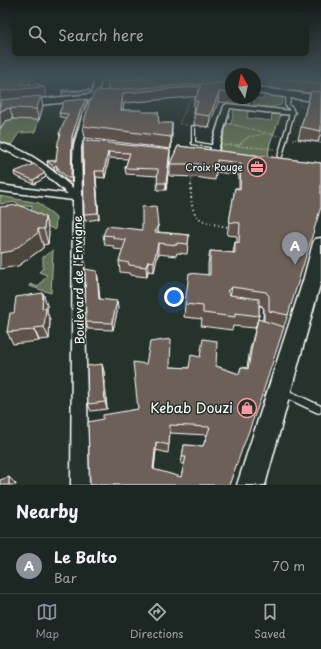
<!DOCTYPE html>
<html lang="en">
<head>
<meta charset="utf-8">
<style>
  body { margin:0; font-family:"Playpen Sans",sans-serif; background:#29322f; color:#f1f3f6 }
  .compass { position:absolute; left:225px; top:68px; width:36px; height:36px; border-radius:50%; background:#1c2622; box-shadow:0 2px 10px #0003; rotate:351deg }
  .you { position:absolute; left:174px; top:297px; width:14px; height:14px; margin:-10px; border:3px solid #fff; border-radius:50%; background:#1a73e8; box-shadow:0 0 0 6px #1a73e833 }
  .badge { display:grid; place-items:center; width:26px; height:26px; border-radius:50%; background:#8c9099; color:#fff; font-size:13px; font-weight:700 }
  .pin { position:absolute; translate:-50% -33px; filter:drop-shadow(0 1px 2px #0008) }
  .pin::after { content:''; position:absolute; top:21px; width:14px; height:12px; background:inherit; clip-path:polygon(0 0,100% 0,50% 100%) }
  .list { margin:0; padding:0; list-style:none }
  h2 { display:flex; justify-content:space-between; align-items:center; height:52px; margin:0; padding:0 16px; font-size:17px }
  h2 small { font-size:13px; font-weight:400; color:#a0a5a5 }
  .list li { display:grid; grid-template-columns:26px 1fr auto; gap:12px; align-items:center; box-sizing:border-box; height:56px; padding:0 16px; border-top:1px solid #3a4340 }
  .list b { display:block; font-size:15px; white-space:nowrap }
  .list p { margin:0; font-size:13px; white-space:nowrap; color:#a0a5a5 }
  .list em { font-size:13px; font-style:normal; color:#a0a5a5 }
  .icon { flex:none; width:22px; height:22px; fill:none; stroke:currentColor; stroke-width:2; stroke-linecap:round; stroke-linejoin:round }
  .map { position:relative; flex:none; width:321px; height:485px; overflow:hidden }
  .search { position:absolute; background:#1c2622; box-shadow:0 2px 10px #0003; left:12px; right:12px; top:12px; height:44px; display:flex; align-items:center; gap:10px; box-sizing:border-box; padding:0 14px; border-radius:6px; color:#a0a5a5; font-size:15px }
  .sheet { height:108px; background:#1c2622 }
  nav { display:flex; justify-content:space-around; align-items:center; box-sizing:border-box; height:56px; border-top:1px solid #3a4340; background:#1c2622; font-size:11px; color:#a0a5a5 }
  nav a { display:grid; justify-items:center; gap:2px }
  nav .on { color:#8c9099 }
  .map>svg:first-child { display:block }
</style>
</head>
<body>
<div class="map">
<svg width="321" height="485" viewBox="0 0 321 485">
  <rect width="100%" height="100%" fill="#26332d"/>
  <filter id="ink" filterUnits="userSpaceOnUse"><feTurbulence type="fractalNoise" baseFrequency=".025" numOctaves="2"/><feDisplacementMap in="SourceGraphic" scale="8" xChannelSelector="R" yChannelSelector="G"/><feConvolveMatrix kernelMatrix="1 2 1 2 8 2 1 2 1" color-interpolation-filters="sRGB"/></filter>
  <g filter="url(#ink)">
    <g fill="#627254" stroke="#b0b8aa">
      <path d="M265,93L281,96L283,98L281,105L268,108L253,105L254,98L264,99Z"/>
      <path d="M234,109L248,111L247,118L271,121L272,114L281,115L270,143L267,161L218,156L227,123L231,124Z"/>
      <path d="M40,116L35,132L19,133L11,145L0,142V129L7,119L6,121L24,117Z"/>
      <path d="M0,196L39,203L56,218L55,230L31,217L32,205L17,207V202L0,204Z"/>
      <path d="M53,250L51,293L29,286L30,284L38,287L47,275L39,272L43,268V257Z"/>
    </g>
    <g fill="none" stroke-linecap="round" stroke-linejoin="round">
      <defs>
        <g id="lane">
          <path d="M289,94L291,95L289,105L293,109L294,113L280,164L278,165L276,164L290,113L289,109L285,105L287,95Z"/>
          <path d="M192,126L195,127V142L216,146V148L192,144Z"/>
          <path d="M252,305L262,307L263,309L262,326L261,328L259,329L257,328L256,326L257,311L250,310L249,308L250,306Z"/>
          <path d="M283,388L321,406V412L319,413L316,412L280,395L279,392L280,389Z"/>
        </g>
        <g id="street">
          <path d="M95,78H101L97,97L89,113L81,148L89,485H71L73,200L0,191V185L68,194L31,162L0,148V143C29,150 51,169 73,188V148L83,113L91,97Z"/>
          <path d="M227,104L292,111L295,113L292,115L230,108L216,157L215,159H209L208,157L224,106Z"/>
        </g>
        <g id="secondary">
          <path d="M255,87L321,96V102L255,93Z"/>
          <path d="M114,92L117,93L118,95L117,97L0,109V103Z"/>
          <path d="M321,238V281L265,485H237L303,281L313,243L315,239Z"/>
        </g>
      </defs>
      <use href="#lane" stroke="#fff" stroke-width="2.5"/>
      <use href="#street" stroke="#fff" stroke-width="3"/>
      <use href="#secondary" stroke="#fff" stroke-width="3"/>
      <g stroke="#fff" stroke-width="1" stroke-dasharray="0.5 1.5" stroke-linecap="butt">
        <path d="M300,106L309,108"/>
        <path d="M231,124L239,126"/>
        <path d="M187,125L179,124L190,99H196"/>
      </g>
      <g stroke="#fff" stroke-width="1.5" stroke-dasharray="0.5 2" stroke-linecap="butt">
        <path d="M235,125L279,136"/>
        <path d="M200,127L212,128"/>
        <path d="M293,139L321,143"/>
        <path d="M319,143L321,133"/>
        <path d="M224,145H239L248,137L264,134"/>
        <path d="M236,146L274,149"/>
        <path d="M191,186L192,174"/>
      </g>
      <path stroke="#fff" stroke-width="2" stroke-dasharray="1 3" stroke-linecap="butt" d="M191,185C190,219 197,222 229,227"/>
      <use href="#lane" fill="#26332d" fill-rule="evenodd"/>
      <use href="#street" fill="#26332d" fill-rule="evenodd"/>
      <use href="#secondary" fill="#26332d" fill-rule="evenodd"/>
    </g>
    <g fill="#5e534c" stroke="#fff" fill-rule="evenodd">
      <path d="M5,78H32L29,84L40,87L46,97L41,98L43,106L39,120L13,119L5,121Z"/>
      <path d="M107,78H231V98H251L249,105L218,102L209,127L194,125V112H193L194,101L196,96L124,103L123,110L142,112L159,123L172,134L171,149L85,138L83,126L108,90Z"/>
      <path d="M255,78H321V132L318,142L298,139L310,93L255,86Z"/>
      <path d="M87,102L82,113L73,141L72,182H69L62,176L57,169L55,171L48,166L47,161H56L60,137L59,134L67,118L60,117L59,113Z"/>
      <path d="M83,140L170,157L166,190H157L158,176L126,174L125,168L128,159L109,158L105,178L96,177L99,219L85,221L84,214Z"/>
      <path d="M178,146L321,163L288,315L284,326L229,485H90L103,419L138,409L170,367L189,368L216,366L239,374L241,367L247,368L250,349L258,319L264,321V309L262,306L259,305V316L255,328L233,326L232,330L201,326L202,319L184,317L185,304L208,275V264L210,251L233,253L235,242L237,243V236L227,235L235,188H239V175L216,172L215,180L195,177L170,176V164ZM170,433L207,435L203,446L184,445L181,464H184L181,477L154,470L156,450L168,453Z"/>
      <path d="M14,172L45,173L46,177L34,184L15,176Z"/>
      <path d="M19,205L49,232L48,244L43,245V248L18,266Z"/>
      <path d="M158,225V232L189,235L187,254L177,253L176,256L158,254L154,272L148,271L147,277L130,275L129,273L120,272L119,261L123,250L114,249V246L105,245L103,235L142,230Z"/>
      <path d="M97,271L100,299L118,308L113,330L88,329L86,322Z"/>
      <path d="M47,305V312L50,320L49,339L39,340V341L13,344L7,332L14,313Z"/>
      <path d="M102,364L104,372L107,409L91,411L88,404Z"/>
    </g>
    <g fill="#4c443e" stroke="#fff">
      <path d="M24,78H32L26,89L38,86L40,84V87H44L46,97L41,98L43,106L39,120L36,109L0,102V91L20,84Z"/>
      <path d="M255,78H256L255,86Z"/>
      <path d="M201,86L200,96L124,103L122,121L121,110L123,93Z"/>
      <path d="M90,90V93L62,96V92Z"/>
      <path d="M219,92L218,102L209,127L210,116Z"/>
      <path d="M86,99L87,102L82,113L73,141L72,182L71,178L72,136L81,109Z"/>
      <path d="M10,108L13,119L5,121L0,129V113L2,110Z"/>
      <path d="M172,123V134L171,149V137Z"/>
      <path d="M170,150V157L166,190V183Z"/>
      <path d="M108,152L109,158L105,178L104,171Z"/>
      <path d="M56,165L57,169L55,171L54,167Z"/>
      <path d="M95,171L96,177L99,219L98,213Z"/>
      <path d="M45,173L46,177L34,184L33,180Z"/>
      <path d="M45,217L49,232L48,244L44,229Z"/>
      <path d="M158,225V235L155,232Z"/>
      <path d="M38,229L43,245V248L18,266L0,269V253Z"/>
      <path d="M158,243V254L154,272V262Z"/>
      <path d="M148,261V271L147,277L146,267Z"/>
      <path d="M97,271L98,278L100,306L99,299Z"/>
      <path d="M232,287L229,301L227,291Z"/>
      <path d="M43,293L47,305V312L50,320L49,339L44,327L42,309Z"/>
      <path d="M117,301L118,308L113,330L112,323Z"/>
      <path d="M34,328L39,340V341L34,330Z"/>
      <path d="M102,364L104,372L107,409L105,402Z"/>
      <path d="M156,442V450L153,476V469Z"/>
      <path d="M9,477L16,484V485H9Z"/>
    </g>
    <g fill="#6d6158" stroke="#fff" fill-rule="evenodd">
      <path d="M5,78H24L20,84H40L38,86L44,87L0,91V85Z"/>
      <path d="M107,78H158L107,81Z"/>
      <path d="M274,78H321V84Z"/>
      <path d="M231,82V93L219,92L210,116L195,114V110L198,101H194L201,86L123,93L121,110H142V112H158L159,123H172L171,137L83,126L89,103L95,91Z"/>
      <path d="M62,90H90L62,92Z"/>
      <path d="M311,91L321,92V131L301,127Z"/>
      <path d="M41,96L36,109L10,108L2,110L0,113V100Z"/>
      <path d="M86,99L81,109L72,136L71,178H68L61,172L56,165L54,167L47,161H56L58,142L61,134H59L68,114L59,113L64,101Z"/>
      <path d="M83,140L170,150L166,183H157L158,169L125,168L130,153L108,152L104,171H95L98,213L84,214Z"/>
      <path d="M178,146L321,163V207L288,315L269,311V296L266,292L232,287L227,291L230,295L259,299V316L235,313V317L203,313V306L185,304L189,273L210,275V251L235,253V242L239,243L240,223L229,222L235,188L240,189L241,163L217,160V167L196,164H170Z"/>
      <path d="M34,164L45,173L33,180L14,172Z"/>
      <path d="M19,205L45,217L44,229H38V233L12,251L0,253V207Z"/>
      <path d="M156,206L158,225L155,232L189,235L188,244L177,243V245L158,243L154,262L148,261L146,267L129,265V263L119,261L126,240L113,238L114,236L103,235L107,226L142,230V207Z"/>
      <path d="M85,269L97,271L99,299L117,301L112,323L86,322Z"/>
      <path d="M43,293L42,309L46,308L44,327L34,328V330L7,332L10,313H14L16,297Z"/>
      <path d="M258,319L284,327L261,398L229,485H90L88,422L103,419V415L138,409L133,362L146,364L150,342L171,339L170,367L189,368L191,355L200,357L203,339L217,341L216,366L239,374L241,367L248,369L253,340ZM170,425L210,427L203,446L184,445L182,457H186L181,477L153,469L156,442L169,445Z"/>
      <path d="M102,364L105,402L88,404L87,366Z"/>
      <path d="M9,477V485H0V480Z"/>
    </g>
  </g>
  <linearGradient id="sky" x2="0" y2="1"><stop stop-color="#151c19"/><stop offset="0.53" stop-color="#415057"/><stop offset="1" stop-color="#415057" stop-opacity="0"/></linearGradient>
  <rect width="321" height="146" fill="url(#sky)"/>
  <defs>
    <symbol id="office-ring" viewBox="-11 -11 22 22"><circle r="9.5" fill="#26332d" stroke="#ff9aa2" stroke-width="1.5"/><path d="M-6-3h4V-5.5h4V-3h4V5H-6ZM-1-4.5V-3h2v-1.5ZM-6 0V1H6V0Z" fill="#ff9aa2"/></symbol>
    <symbol id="shop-ring" viewBox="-11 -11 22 22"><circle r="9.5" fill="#26332d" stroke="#ff9aa2" stroke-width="1.5"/><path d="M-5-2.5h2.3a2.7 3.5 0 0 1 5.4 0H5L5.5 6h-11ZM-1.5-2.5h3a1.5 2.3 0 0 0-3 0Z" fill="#ff9aa2"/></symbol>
  </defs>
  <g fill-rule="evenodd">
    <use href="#office-ring" x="246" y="156" width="22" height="22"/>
    <use href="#shop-ring" x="236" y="397" width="22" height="22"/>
  </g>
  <g text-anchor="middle" stroke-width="3" stroke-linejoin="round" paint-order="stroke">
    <g font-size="10" fill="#fff" stroke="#26332d" text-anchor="end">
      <text x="243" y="171">Croix Rouge</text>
    </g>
    <g font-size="12" fill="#fff" stroke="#26332d">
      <text transform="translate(79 280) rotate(-91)" y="4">Boulevard de l'Envigne</text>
    </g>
    <g font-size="14" fill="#fff" stroke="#26332d" text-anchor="end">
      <text x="233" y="413">Kebab Douzi</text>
    </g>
  </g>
</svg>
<svg class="compass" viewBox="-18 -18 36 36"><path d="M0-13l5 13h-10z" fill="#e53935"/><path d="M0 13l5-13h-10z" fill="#a0a5a5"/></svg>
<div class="you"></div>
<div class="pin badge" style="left:295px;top:265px">A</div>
<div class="search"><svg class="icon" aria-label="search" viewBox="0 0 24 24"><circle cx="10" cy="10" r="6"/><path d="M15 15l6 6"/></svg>Search here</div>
</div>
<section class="sheet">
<h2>Nearby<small></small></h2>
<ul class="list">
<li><span class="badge">A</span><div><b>Le Balto</b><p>Bar</p></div><em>70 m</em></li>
</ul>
</section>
<nav>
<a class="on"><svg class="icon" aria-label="map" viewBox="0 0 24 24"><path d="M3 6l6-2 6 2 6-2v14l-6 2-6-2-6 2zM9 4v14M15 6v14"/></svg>Map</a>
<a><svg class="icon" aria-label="directions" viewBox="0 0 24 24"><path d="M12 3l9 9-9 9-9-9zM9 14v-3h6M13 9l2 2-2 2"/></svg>Directions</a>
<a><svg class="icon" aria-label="saved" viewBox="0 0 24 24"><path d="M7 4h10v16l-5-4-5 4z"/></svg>Saved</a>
</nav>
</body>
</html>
